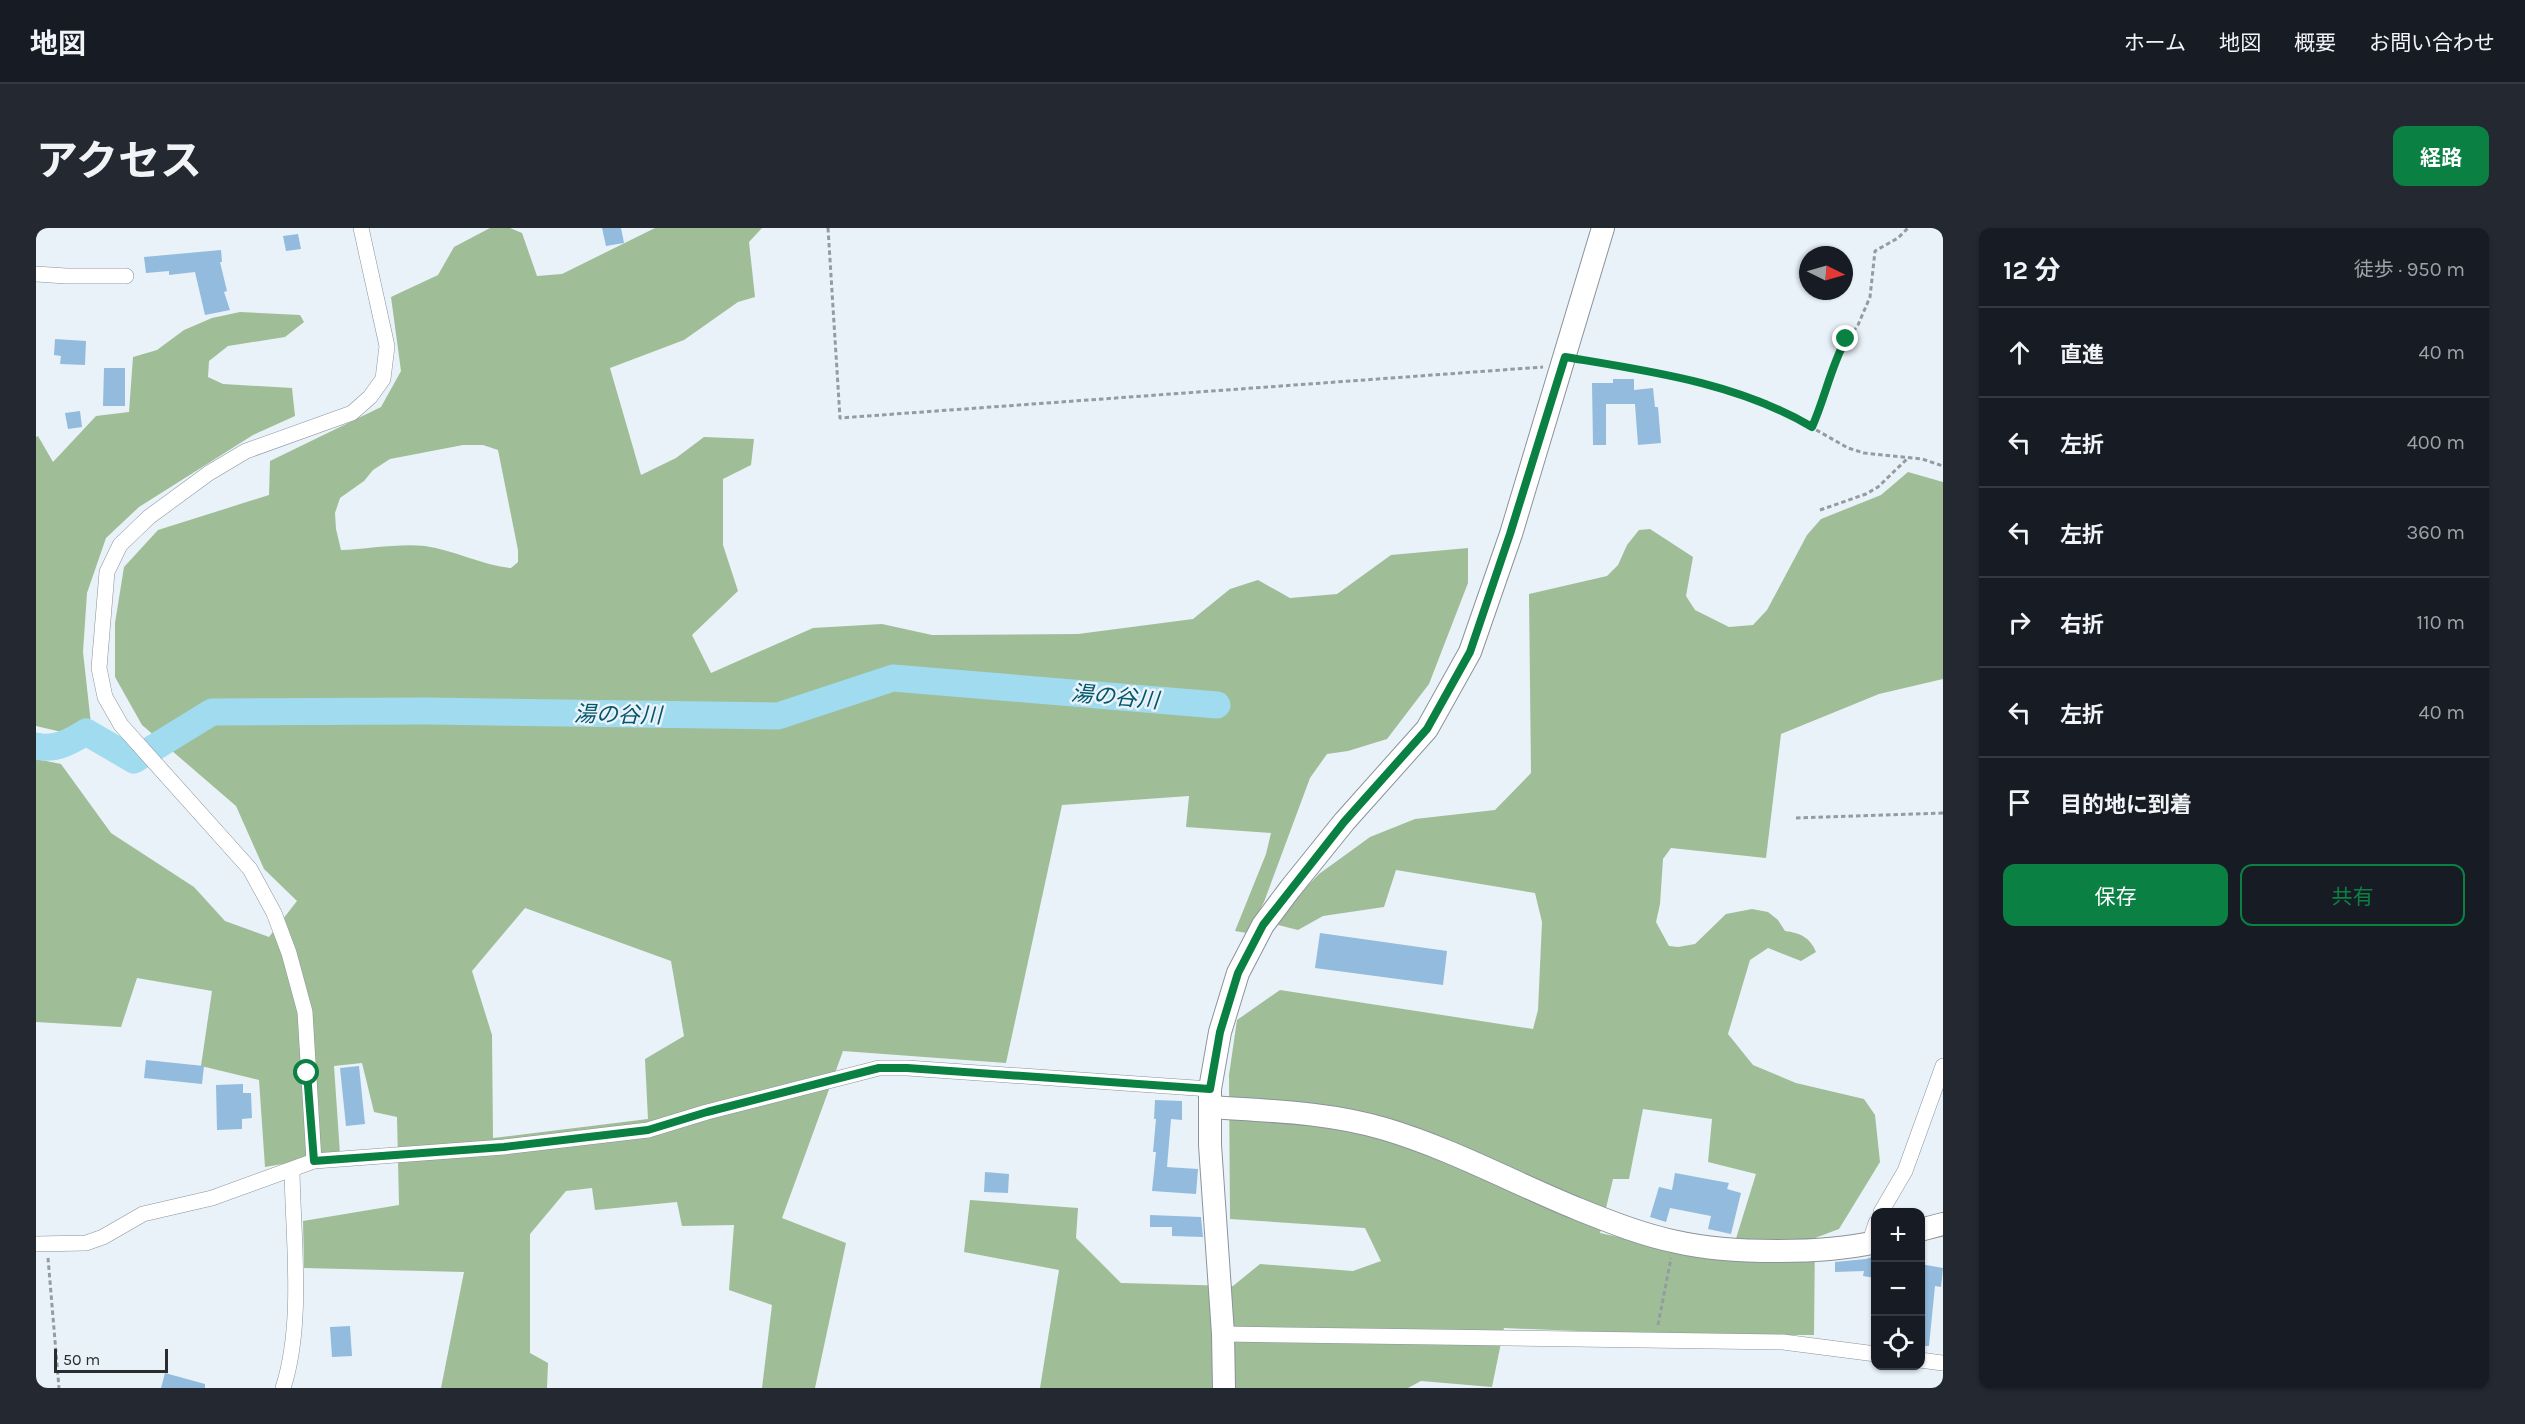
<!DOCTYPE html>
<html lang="ja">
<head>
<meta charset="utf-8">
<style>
  body { margin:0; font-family:Karla,"Noto Sans JP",sans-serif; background:#242831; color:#f1f3f6 }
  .controls { position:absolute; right:18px; bottom:18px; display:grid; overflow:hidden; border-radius:12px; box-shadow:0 2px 4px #0004 }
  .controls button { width:54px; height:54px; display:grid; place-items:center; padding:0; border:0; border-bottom:2px solid #363941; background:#171b24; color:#f1f3f6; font:30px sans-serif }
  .compass { position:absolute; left:1763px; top:18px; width:54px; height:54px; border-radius:50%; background:#171b24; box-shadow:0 2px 4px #0004; rotate:95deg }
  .scale { position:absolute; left:18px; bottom:15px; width:114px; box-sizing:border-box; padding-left:6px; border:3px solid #292d2f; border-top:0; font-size:16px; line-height:21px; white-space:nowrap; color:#292d2f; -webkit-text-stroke:4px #e9f2f9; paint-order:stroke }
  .stop { position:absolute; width:18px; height:18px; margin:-14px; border:4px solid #0b8043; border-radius:50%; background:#fff }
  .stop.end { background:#0b8043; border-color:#fff; box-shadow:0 2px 6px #0008 }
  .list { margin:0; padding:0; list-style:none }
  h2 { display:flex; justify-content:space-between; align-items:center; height:78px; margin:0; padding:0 24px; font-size:26px }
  h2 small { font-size:20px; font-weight:400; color:#9ea1a6 }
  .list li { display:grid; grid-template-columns:39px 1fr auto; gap:18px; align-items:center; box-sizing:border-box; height:90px; padding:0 24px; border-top:2px solid #363941 }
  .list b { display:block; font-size:22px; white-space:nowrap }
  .list em { font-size:20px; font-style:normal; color:#9ea1a6 }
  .actions { display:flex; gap:12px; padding:18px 24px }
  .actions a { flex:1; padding:14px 0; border:2px solid #0b8043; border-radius:12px; text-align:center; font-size:21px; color:#0b8043 }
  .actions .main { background:#0b8043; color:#fff }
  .icon { flex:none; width:33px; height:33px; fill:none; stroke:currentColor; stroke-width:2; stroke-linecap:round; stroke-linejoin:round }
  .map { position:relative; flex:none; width:1907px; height:1160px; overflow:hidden; border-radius:12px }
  header { display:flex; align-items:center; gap:36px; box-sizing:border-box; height:84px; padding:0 30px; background:#171b24; border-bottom:2px solid #363941 }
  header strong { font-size:28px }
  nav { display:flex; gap:33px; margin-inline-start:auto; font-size:21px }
  .intro { display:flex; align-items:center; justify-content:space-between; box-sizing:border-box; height:144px; padding:0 36px }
  h1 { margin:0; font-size:42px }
  .button { padding:15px 27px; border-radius:12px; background:#0b8043; color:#fff; font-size:21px; font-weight:700 }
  main { display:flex; gap:36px; padding:0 36px }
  aside { flex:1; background:#171b24; border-radius:12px; box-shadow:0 2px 4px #0004 }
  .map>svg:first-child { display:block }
</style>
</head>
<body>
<header>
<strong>地図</strong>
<nav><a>ホーム</a><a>地図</a><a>概要</a><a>お問い合わせ</a></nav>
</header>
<div class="intro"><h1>アクセス</h1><a class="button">経路</a></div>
<main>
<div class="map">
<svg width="1907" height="1160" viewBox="0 0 1907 1160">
  <rect width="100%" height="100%" fill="#e9f2f9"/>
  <g fill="#9fbe97" fill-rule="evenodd">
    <path d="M454,0H474L486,5L501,48L526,46L619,0H726L713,14L719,69L702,74L648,112L574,140L605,247L640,230L668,209L718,211L715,237L687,251V317L702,363L656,407L675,445L777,400L846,396L896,407L1042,406L1157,391L1194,361L1222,352L1254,370L1301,366L1355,327L1432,320V355L1393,456L1351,511L1312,523L1291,526L1274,550L1228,674L1211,705L1199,703L1230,626L1235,605L1150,599L1153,568L1026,577L970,835L807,823L746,990L810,1015L779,1160H726L736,1077L693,1062L698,997L646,998L641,974L559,982L556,960L530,963L494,1006V1125L512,1135L511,1160H405L428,1044L268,1040L267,993L363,977L361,889L338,884L326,835L298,838L304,926L229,939L223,852L165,838L176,763L101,750L85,799L0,794V531L25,536L75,605L158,659L189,693L233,709L261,673L228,641L200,578L106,497L79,449V395L88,339L122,302L233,267L234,233L345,179L365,143L355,69L402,47L418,19ZM427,217H447L462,222L482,322V334L475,340C445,337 418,322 389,318C364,315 331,321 305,322L300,301L299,285L304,270L328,253L337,242L354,231ZM489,680L635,733L648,808L609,831L612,891L457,910L456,807L436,743Z"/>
    <path d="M204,84L264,87L268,94L249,109L192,118L173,133L172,149L187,156L256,160L259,188L217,207L103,279L70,310L51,365L47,424L55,496L30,505L0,498V209L2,208L17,234L60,188L93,184L97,129L121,122L148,102L176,90Z"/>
    <path d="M1872,244L1907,254V451L1843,466L1745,506L1730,630L1635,620L1627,631L1624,676L1620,694L1633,718L1642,719L1659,716L1690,686L1716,681L1732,684L1742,692L1749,703C1764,705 1774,709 1780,724L1765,733L1732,720L1714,732L1692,806L1717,837L1760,855L1828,871L1839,887L1844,934L1803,1001L1779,1010L1778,1107H1637L1468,1100L1456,1159L1385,1153L1372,1160H1004L1023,1042L928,1024L934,972L1042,980L1040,1010L1085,1055L1197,1058L1224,1036L1317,1043L1345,1033L1329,1000L1194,991L1193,847L1201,792L1244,762L1497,801L1502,782L1506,694L1499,665L1360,642L1348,679L1287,688L1262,702L1242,697L1255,675L1283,646L1334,609L1379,591L1459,582L1495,545L1493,366L1571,348L1582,337L1591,317L1603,302L1614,301L1657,329L1650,368L1659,382L1693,399L1717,397L1731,382L1771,307L1785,291L1845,267ZM1607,881L1676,891L1672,934L1720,946L1693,1033L1564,1005L1577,951H1593Z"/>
  </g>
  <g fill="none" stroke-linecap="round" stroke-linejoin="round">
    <path stroke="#a1dbef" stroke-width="27" d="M0,518C18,523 36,513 50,504L98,532L176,484L392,483L742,488L857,450L1181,477"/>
  </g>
  <g fill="#93bbdd">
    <path d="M566,0H585L588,15L570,18Z"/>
    <path d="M262,6L265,21L250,23L247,8Z"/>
    <path d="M185,22L186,34H184L191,63L188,64L194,82L169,87L159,44L133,47V43L110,45L108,29Z"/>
    <path d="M19,111L50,113L49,137L24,136L25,128L18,127Z"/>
    <path d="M68,140H89V178H67Z"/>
    <path d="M1577,151H1598V162L1617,160L1619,179H1622L1625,215L1602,217L1599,176H1570V217H1557L1556,155H1577Z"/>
    <path d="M44,183L46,199L32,201L29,185Z"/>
    <path d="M1284,705L1411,723L1407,757L1279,740Z"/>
    <path d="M110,832L168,838L166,856L108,850Z"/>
    <path d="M323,838L329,896L310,898L304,840Z"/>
    <path d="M207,856V865H215L216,890L206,891V901L181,902L180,857Z"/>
    <path d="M1119,872L1146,873V892L1135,891L1131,939L1162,941L1160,966L1116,963L1120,924H1117L1120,891H1118Z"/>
    <path d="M949,944L973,946L972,965L948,964Z"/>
    <path d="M1639,945L1693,955L1691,961L1705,965L1695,1006L1672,1001L1675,988L1634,980L1630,994L1614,989L1623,959L1636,962Z"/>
    <path d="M1114,987L1165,989L1167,1009L1136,1008V999H1114Z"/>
    <path d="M1839,1028V1050L1827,1048L1828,1043L1799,1044V1034L1830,1031Z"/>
    <path d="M1884,1036L1907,1040L1905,1059L1899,1058L1893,1118H1884Z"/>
    <path d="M314,1098L316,1128L296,1129L294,1099Z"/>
    <path d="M129,1145L169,1156V1160H125Z"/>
  </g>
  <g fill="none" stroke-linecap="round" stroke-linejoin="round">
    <defs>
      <g id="street">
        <path d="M0,46L30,48H90"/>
        <path d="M278,933L269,784L253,725L238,685L214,641L85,497L69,469L63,440L71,344L84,317L113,289L173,245L210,223L316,185L334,169L347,151L351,118L325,0"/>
        <path d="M1845,984L1869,943L1907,838"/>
        <path d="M0,1016L50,1015L67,1009L107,986L176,970L278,933L468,919L612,902L671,884L843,840H871L1174,861"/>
        <path d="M1833,1016L1840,995"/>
        <path d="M1187,1106L1747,1114L1840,1126"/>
        <path d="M1884,1132L1907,1135"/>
        <path d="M247,1160C268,1096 257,1010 256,942"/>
      </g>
      <g id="secondary">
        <path d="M1174,879C1233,883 1292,884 1349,901C1416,921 1478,955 1542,981C1574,994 1607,1007 1641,1014C1693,1026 1787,1026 1840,1014"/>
        <path d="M1884,1002L1907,996"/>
        <path d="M1188,1160L1187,1106L1174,917V861L1184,804L1202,745L1227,697L1254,661L1308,594L1391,501L1434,424L1475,306L1567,0"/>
      </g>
    </defs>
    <use href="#street" stroke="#8b939a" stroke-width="16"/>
    <use href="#secondary" stroke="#8b939a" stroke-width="24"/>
    <g stroke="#959ca1" stroke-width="3" stroke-dasharray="4.5 3" stroke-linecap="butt">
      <path d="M792,0L804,190L1507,139"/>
      <path d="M1545,132L1614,143L1731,174L1812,220L1828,225L1886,231L1907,238"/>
      <path d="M1776,199L1786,178L1802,125L1822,97L1834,69L1839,23L1862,10L1872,0"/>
      <path d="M1784,282L1830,266L1842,259L1872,230"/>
      <path d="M1760,590L1907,585"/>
      <path d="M12,1030L23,1160"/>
      <path d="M1622,1097L1635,1030"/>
    </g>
    <use href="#street" stroke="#fff" stroke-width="15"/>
    <use href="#secondary" stroke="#fff" stroke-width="22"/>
  </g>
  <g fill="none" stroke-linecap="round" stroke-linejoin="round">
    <path stroke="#0b8043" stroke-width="8" d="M271,845L278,933L468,919L612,902L671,884L843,840H871L1174,861L1184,804L1202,745L1227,697L1308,594L1391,501L1434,424L1474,306L1529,129C1613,143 1702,155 1776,199C1789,170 1795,138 1810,111"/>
  </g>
  <g text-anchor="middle" stroke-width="5" stroke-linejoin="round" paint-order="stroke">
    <g font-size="22" font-style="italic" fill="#04576b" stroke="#e9f2f9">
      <text transform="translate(1079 468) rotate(5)" y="8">湯の谷川</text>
      <text transform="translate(582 486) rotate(1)" y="8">湯の谷川</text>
    </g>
  </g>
</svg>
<div class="controls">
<button>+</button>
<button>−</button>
<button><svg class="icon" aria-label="locate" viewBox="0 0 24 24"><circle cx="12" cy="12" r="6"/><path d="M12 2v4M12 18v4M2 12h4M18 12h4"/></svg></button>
</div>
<svg class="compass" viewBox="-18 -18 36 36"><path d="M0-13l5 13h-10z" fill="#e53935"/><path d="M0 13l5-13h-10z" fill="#9ea1a6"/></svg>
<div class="scale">50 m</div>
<div class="stop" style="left:271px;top:845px"></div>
<div class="stop end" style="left:1810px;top:111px"></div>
</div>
<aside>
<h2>12 分<small>徒歩 · 950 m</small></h2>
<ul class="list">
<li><svg class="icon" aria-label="ahead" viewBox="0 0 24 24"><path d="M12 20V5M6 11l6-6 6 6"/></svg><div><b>直進</b></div><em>40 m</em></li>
<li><svg class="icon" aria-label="left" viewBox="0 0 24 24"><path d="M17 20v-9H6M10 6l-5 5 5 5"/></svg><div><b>左折</b></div><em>400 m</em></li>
<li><svg class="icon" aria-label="left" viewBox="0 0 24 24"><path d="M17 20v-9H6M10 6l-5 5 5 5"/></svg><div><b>左折</b></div><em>360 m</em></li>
<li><svg class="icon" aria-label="right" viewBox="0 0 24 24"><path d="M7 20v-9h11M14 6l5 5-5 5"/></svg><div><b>右折</b></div><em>110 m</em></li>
<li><svg class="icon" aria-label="left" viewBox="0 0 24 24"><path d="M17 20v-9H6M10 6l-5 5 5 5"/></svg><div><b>左折</b></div><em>40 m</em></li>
<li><svg class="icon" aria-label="arrive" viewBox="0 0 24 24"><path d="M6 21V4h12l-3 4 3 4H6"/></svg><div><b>目的地に到着</b></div></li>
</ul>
<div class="actions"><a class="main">保存</a><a>共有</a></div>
</aside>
</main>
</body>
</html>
